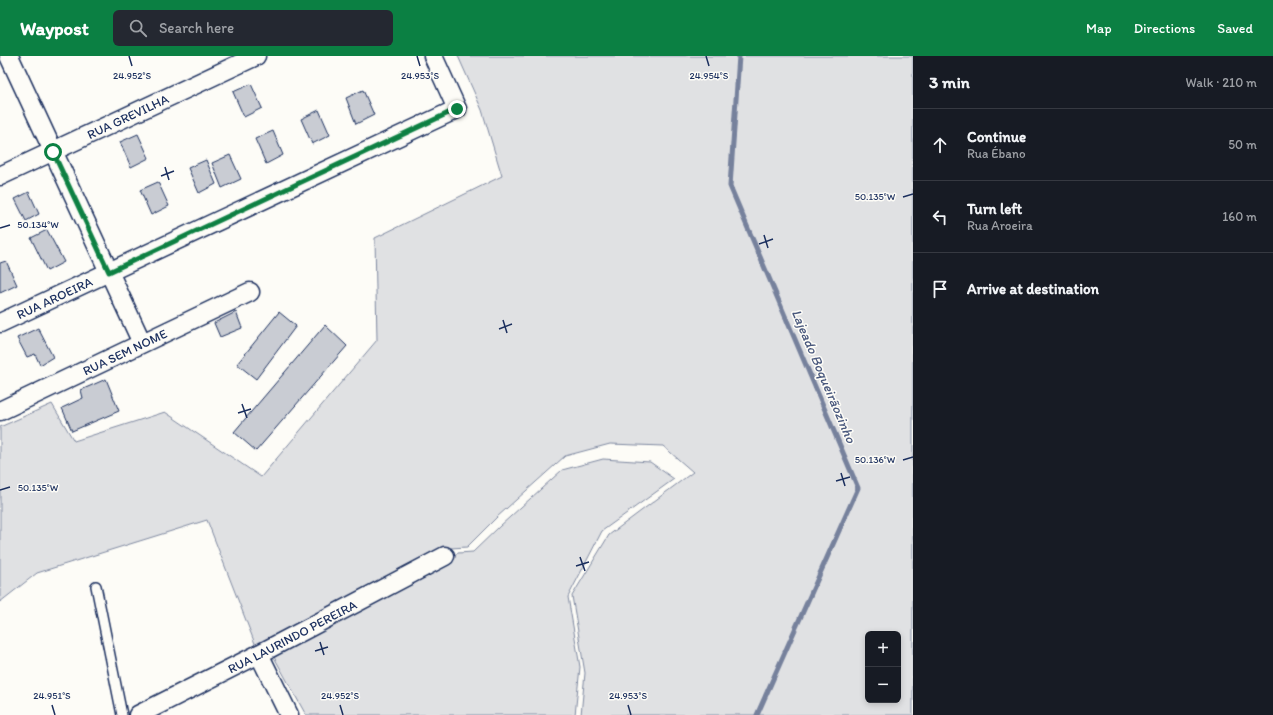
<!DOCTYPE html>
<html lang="en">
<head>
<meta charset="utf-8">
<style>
  body { margin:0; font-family:Itim,sans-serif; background:#242831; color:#f1f3f6 }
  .controls { position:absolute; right:12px; bottom:12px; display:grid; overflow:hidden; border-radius:6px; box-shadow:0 2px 6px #0003 }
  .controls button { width:36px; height:36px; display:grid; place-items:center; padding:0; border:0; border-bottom:1px solid #363941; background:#171b24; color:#f1f3f6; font:20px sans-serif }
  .stop { position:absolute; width:12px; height:12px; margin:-9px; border:3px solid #0b8043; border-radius:50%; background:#fff }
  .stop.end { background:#0b8043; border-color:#fff; box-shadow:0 1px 4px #0008 }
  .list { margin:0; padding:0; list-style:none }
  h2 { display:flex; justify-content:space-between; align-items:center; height:52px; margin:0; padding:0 16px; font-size:17px }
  h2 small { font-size:13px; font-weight:400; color:#9ea1a6 }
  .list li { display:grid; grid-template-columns:26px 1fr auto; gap:12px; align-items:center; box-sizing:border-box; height:72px; padding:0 16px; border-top:1px solid #363941 }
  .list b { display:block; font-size:15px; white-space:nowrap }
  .list p { margin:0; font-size:13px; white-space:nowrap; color:#9ea1a6 }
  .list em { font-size:13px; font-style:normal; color:#9ea1a6 }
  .icon { flex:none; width:22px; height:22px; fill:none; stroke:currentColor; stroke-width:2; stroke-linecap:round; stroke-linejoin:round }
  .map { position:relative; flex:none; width:913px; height:659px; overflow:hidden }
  header { display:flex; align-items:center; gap:24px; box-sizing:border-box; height:56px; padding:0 20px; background:#0b8043; color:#fff }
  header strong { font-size:19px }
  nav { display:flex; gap:22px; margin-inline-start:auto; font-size:14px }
  .search { width:280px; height:36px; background:#242831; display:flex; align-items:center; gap:10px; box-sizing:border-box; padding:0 14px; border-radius:6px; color:#9ea1a6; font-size:15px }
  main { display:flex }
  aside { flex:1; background:#171b24 }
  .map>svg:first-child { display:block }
</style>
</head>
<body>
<header>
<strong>Waypost</strong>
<div class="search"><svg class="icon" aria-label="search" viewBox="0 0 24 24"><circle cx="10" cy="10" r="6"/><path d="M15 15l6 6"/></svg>Search here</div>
<nav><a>Map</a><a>Directions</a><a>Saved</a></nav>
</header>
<main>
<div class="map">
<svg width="913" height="659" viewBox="0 0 913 659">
  <rect width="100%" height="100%" fill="#fdfcf7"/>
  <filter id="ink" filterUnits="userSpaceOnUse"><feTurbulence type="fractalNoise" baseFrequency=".025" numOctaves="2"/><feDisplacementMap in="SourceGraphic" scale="8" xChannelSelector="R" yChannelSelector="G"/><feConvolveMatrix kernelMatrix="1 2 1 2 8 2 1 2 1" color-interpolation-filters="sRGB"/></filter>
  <g filter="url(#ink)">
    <g fill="#e0e1e3" stroke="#7e88a0" fill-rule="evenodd">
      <path d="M458,0H913V659H581L585,617L572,540L609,479L693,416L663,390L610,388L565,400L497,461L467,491L451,492L259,598L207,464L37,517L0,546V371L52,348L74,385L165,356L261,421L377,284L375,182L502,120L482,54ZM868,578H898V644H868Z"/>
      <path d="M603,403L650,406L674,423L602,475L568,541L580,611L575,659H306L274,601L458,497L473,496L500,470L562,414Z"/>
    </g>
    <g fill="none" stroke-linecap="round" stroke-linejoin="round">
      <path stroke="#76819c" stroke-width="5" d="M739,0L730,130L858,432L757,659"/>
    </g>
    <g fill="#c9ccd3" stroke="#1b2f5e">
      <path d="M251,28L262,52L244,61L233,36Z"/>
      <path d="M363,34L374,59L356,68L346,42Z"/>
      <path d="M319,54L330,79L312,88L301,63Z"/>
      <path d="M273,75L283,99L266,108L255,83Z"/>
      <path d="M138,78L149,102L131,111L120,86Z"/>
      <path d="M230,99L241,123L222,132L212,107Z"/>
      <path d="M206,104L216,128L199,137L188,112Z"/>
      <path d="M158,126L169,150L151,159L140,134Z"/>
      <path d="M29,136L39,158L26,165L15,143Z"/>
      <path d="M47,174L64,206L47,215L31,182Z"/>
      <path d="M6,205L17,229L0,237V207Z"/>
      <path d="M236,256L242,272L220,281L214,267Z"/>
      <path d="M279,256L296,270L256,323L237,308Z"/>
      <path d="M325,269L347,290L256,395L234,376Z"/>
      <path d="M38,272L53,301L40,309L35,298L27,301L17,282Z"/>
      <path d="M106,323L119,355L72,375L62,352L83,342L81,334Z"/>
    </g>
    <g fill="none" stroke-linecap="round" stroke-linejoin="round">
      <defs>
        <path id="lane" d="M96,530L122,659"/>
        <g id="street">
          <path d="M9,0L142,287"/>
          <path id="s1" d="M0,120L256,0"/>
          <path id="s2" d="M0,267L457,53L433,0"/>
          <path id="s3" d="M0,355L250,236"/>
          <path d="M259,598L289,659"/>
          <path id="s4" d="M138,659L259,598L445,500"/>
        </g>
      </defs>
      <use href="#lane" stroke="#1b2f5e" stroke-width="12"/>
      <use href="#street" stroke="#1b2f5e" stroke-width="21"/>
      <use href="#lane" stroke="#fdfcf7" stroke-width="9"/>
      <use href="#street" stroke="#fdfcf7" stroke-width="18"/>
    </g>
  </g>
  <g fill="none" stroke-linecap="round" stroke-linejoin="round" filter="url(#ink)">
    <path stroke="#0b8043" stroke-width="5" d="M53,96L109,216L457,53"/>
  </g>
  <path fill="none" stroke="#1b2f5e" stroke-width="1.5" d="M129,0L132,10M417,0L420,10M706,0L709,10M165,111L169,124M161,120L174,115M903,141L913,138M0,172L10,169M764,179L768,192M759,188L773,183M503,264L507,277M499,273L512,268M242,348L247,362M238,357L251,353M903,404L913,401M841,417L845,430M836,425L850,421M0,434L10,431M580,501L585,515M576,510L589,506M320,586L324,599M315,595L328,591M52,649L55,659M340,649L343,659M628,649L631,659"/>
  <g text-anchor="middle" stroke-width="3" stroke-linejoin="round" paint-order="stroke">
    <g font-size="13" fill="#1b2f5e" stroke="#fdfcf7">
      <text dy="5" stroke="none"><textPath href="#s1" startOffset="141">RUA GREVILHA</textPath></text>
      <text dy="5" stroke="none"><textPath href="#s2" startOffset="60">RUA AROEIRA</textPath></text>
      <text dy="5" stroke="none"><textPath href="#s3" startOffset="138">RUA SEM NOME</textPath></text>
      <text dy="5" stroke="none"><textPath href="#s4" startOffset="173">RUA LAURINDO PEREIRA</textPath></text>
    </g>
    <g font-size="14" font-style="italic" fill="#49587d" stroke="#fdfcf7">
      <text transform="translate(824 320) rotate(67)" y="5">Lajeado Boqueirãozinho</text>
    </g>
  </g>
  <g font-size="10" text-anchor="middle" fill="#1b2f5e" stroke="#fdfcf7" stroke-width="3" stroke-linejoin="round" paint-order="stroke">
    <text x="132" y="23">24.952°S</text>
    <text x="420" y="23">24.953°S</text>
    <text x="709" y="23">24.954°S</text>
    <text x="875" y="144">50.135°W</text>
    <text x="38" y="172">50.134°W</text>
    <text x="875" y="407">50.136°W</text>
    <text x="38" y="435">50.135°W</text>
    <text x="52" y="643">24.951°S</text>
    <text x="340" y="643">24.952°S</text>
    <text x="628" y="643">24.953°S</text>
  </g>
</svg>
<div class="controls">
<button>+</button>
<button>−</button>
</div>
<div class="stop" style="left:53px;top:96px"></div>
<div class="stop end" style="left:457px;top:53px"></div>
</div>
<aside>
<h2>3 min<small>Walk · 210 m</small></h2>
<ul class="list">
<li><svg class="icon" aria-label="ahead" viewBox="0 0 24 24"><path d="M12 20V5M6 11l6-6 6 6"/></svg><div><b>Continue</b><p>Rua Ébano</p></div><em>50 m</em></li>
<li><svg class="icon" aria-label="left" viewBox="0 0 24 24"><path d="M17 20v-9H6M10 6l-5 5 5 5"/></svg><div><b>Turn left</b><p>Rua Aroeira</p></div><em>160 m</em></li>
<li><svg class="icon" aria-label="arrive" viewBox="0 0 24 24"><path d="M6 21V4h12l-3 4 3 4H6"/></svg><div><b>Arrive at destination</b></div></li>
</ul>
</aside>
</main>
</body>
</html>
